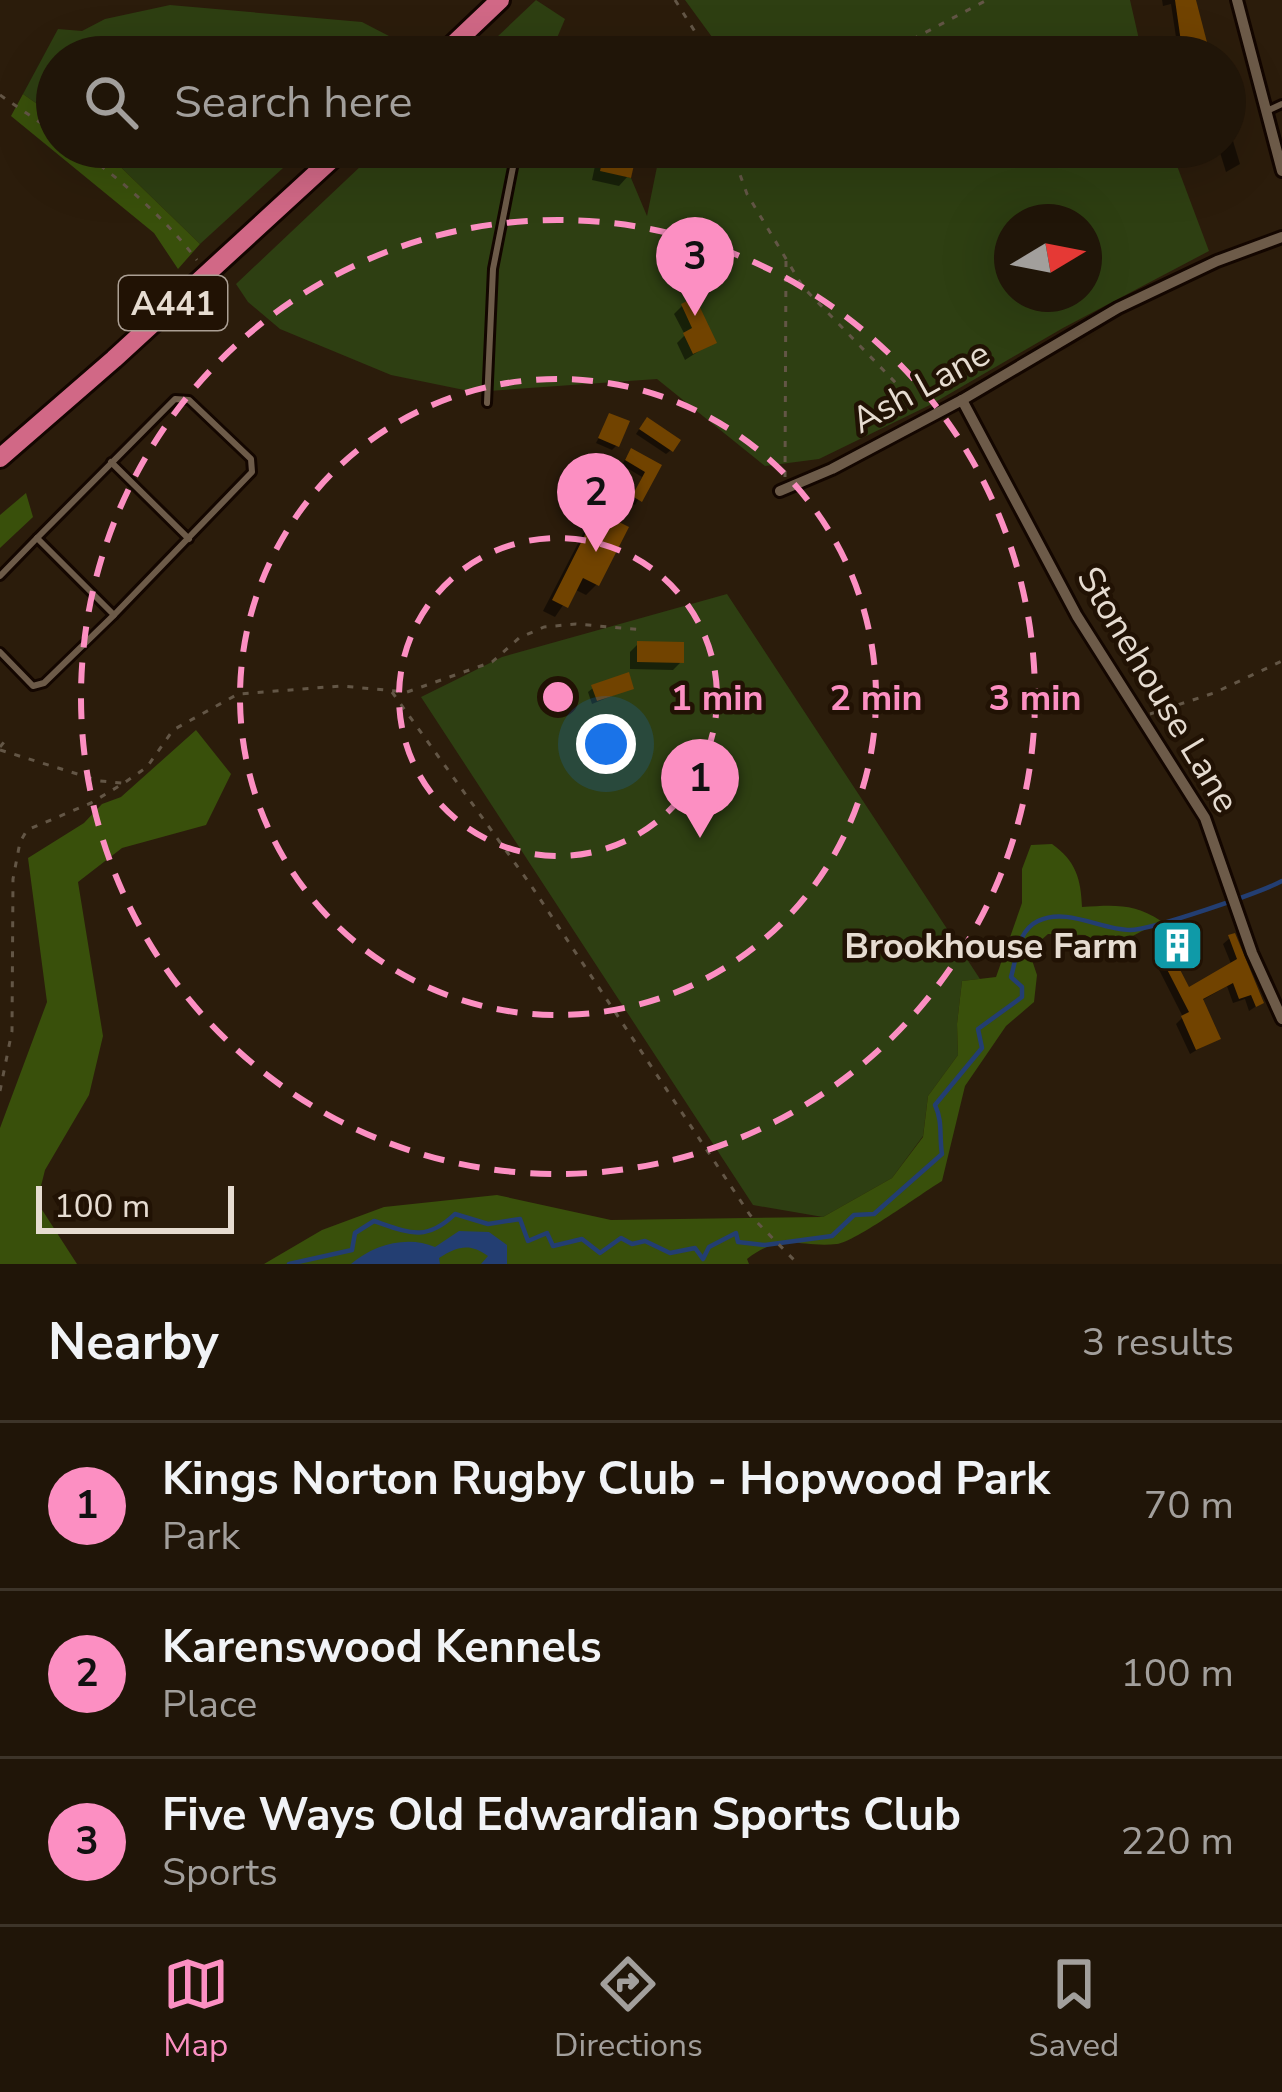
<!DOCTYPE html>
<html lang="en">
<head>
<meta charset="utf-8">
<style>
  body { margin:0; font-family:"Nunito Sans",sans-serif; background:#281e12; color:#f1f3f6 }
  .compass { position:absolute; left:994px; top:204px; width:108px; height:108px; border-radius:50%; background:#201508; box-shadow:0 12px 48px #0002; rotate:80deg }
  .scale { position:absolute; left:36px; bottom:30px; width:198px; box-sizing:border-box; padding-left:12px; border:6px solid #e6dcd1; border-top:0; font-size:33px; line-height:42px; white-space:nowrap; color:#e6dcd1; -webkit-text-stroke:9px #211204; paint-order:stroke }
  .you { position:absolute; left:606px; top:744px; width:42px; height:42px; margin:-30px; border:9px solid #fff; border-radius:50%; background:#1a73e8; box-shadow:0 0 0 18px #1a73e833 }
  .badge { display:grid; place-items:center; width:78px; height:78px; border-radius:50%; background:#fc8fc2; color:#111; font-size:39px; font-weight:700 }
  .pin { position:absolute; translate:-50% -99px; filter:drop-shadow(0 3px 6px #0008) }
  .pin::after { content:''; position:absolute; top:63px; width:42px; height:36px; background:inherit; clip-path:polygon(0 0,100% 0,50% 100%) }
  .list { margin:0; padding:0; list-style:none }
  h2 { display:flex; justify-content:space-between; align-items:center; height:156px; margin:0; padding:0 48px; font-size:51px }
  h2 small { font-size:39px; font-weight:400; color:#a29f9c }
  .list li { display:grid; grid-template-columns:78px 1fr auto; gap:36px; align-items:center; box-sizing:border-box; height:168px; padding:0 48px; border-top:3px solid #3d3429 }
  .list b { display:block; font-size:45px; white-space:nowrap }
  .list p { margin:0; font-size:39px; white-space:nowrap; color:#a29f9c }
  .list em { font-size:39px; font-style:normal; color:#a29f9c }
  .icon { flex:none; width:66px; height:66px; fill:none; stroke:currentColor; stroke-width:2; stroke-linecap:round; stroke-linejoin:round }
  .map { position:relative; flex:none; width:1282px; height:1264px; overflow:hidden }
  .search { position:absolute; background:#201508; box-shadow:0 12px 48px #0002; left:36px; right:36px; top:36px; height:132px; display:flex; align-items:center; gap:30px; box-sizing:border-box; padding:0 42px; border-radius:66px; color:#a29f9c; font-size:45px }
  .sheet { height:660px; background:#201508 }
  nav { display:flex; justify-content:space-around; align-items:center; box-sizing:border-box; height:168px; border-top:3px solid #3d3429; background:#201508; font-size:33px; color:#a29f9c }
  nav a { display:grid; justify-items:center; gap:6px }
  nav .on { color:#fc8fc2 }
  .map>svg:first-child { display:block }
</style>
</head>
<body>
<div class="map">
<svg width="1282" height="1264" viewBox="0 0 1282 1264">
  <rect width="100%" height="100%" fill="#2b1c0b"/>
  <g fill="#2e3f12" fill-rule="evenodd">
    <path d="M536,0L565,19L549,57H476Z"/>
    <path d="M685,0H1130L1143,57H686L712,37Z"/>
    <path d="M170,5L362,22L414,49L405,57H57V118L23,94L58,29L82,31L105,19Z"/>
    <path d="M100,147H306L200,244Z"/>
    <path d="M381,147H605L600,170L631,178L647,216L661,147H1170L1209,251L1063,328L932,404L819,459L765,466L657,379L474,392L391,375L280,329L248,302L236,284ZM1012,222H1084V294H1012Z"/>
    <path d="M727,594L980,979L962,981L957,1024L958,1055L928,1096L923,1136L892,1178L823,1217L753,1205L421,697L502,657Z"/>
  </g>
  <g fill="#39500b">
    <path d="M23,94L57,118V147H100L200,244L178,269L154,233L11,116Z"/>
    <path d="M26,493L33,517L0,548V515Z"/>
    <path d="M196,730L231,774L206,825L122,848L78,882L103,1036L89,1095L45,1170L37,1202L77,1264H0V1128L47,1002L28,858L84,823L102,804L121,797Z"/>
    <path d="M1052,844C1076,861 1081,879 1082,907C1114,905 1134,903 1161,921L1110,948L1085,935L1048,934L1029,951L1037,975L1034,1002L1006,1026L965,1086L942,1181C922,1193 855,1242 837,1244C798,1248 784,1231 747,1259L749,1264H264L322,1230L384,1207L497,1195L611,1220L823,1217L892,1178L923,1137L928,1096L958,1055L957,1024L962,981L996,977L1022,903V869L1031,845Z"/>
  </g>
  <path fill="#233e72" d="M459,1231L489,1232L507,1245V1264H481L488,1256C470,1243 458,1246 439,1258L440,1264H351C373,1245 407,1235 435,1247Z"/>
  <g fill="#0007">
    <path d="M1162,0H1194L1205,49L1201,54L1179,57L1171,4L1163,6Z"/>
    <path d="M1233,141L1240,164L1226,172L1219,149Z"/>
    <path d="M599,147H635L628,176L619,186L592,180Z"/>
    <path d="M682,306L713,342L685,360L677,343L685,335L674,314Z"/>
    <path d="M610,416L617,445L612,450L596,443Z"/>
    <path d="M642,425L671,450L666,454L636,434Z"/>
    <path d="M627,456L658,466L635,505L630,502L642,477L622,465Z"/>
    <path d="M598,515L597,584L586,595L574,589L555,617L543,611L587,526Z"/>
    <path d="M638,644L681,662L673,670L630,669V652Z"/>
    <path d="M593,688H631L592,704L588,692Z"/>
    <path d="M1230,938L1261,1003L1249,1011L1245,999L1233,1003L1227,986L1201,1001L1217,1038L1190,1054L1176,1024L1183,1017L1152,956L1167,939L1191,948L1172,961L1187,991L1232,966L1223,944Z"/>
  </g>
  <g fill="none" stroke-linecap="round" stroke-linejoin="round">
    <path stroke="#233e72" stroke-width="4.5" d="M289,1264L352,1250L355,1233L374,1221C409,1233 426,1242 455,1214L488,1224L520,1219L528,1241L547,1233L553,1246L582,1239L600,1253L621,1238L632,1244L645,1241L670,1253L695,1248L703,1259L709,1247L736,1233L738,1242L765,1245L832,1236L854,1215L874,1214L942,1154C939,1135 943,1122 935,1105L982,1048L978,1029L1022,997V987L1011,977C1017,957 1017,931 1038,921C1067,907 1101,930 1130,930C1151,930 1262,892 1282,881"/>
  </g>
  <g fill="#714300">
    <path d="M1175,0H1196L1209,50L1183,56Z"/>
    <path d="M605,147H638L631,178L600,171Z"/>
    <path d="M695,297L717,343L693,354L683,333L692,328L681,304Z"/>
    <path d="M609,413L630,421L619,447L598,438Z"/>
    <path d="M647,417L681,440L673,452L639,429Z"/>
    <path d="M631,448L662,465L642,502L632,496L645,472L625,460Z"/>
    <path d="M597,511L629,527L599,586L583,578L568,608L552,600Z"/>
    <path d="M637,641L684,642V663L637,662Z"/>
    <path d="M629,672L634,689L597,701L591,685Z"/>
    <path d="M1184,928L1194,949L1174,958L1189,987L1237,959L1228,935L1235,933L1264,1003L1256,1007L1251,995L1239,999L1233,983L1203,999L1221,1039L1196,1050L1181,1016L1189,1012L1156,948L1168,942L1166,936Z"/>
  </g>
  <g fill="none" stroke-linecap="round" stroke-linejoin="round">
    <defs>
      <g id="service">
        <path d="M1269,110L1282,104"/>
        <path d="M487,403L493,269L517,147"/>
        <path d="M111,462L189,539"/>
        <path d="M37,538L175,399L189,400L251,459L252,472L114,615"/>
        <path d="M0,576L37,538L114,615L44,683L33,686L0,652"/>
      </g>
      <g id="minor">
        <path d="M1237,0L1282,171"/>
        <path d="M962,400L1077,616L1205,818L1252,953L1282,1019"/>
        <path d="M780,491L832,469L962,400L1118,308L1217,261L1282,237"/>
      </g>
      <g id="trunk">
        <path d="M440,57L500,0"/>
        <path d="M0,458L114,359L345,147"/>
      </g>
    </defs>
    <use href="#service" stroke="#130600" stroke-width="12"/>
    <use href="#minor" stroke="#130600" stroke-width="16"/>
    <use href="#trunk" stroke="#130600" stroke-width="24"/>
    <g stroke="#635646" stroke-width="3" stroke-dasharray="6 9" stroke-linecap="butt">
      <path d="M675,0L699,38L704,57"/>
      <path d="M871,57L892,50L987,0"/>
      <path d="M0,95L57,134"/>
      <path d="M76,147C120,179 163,216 197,260"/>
      <path d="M730,147L747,194L803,287L921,409"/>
      <path d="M785,477L786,259"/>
      <path d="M392,692L530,884L750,1215L798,1264"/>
      <path d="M1150,714L1214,693L1282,661"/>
      <path d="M0,747L8,737"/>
      <path d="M0,750L100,781L122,783"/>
      <path d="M0,1091L12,1031L13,879L20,842L27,830L91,803L124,783L147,767L173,730L238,694L341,686L407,692L492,662L519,638L544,627L576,624L644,630"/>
    </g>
    <use href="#service" stroke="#6d5b49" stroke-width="6"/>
    <use href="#minor" stroke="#6d5b49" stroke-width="10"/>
    <use href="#trunk" stroke="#d16886" stroke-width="18"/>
  </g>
  <g fill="none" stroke="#fc8fc2" stroke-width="6" stroke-dasharray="21 15">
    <circle cx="558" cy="697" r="159"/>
    <circle cx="558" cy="697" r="318"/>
    <circle cx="558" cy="697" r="477"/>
  </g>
  <defs>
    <symbol id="building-square" viewBox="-11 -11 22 22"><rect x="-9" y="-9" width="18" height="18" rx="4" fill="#0f9aa8" stroke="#211204"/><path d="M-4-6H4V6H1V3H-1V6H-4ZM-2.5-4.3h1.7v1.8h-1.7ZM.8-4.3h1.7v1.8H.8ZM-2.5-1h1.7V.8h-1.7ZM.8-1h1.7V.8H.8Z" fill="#fff"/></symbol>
  </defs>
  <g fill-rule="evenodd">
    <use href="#building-square" x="1148" y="916" width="59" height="59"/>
  </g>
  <g text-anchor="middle" stroke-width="9" stroke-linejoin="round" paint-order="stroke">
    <rect fill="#211204" stroke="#ab9f94" stroke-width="3" x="119" y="276" width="108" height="54" rx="9"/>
    <g font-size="33" font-weight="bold" fill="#e6dcd1">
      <text x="173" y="315">A441</text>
    </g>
    <g font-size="36" fill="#e6dcd1" stroke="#211204">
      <text transform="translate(920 386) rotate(-29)" y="13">Ash Lane</text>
      <text transform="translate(1159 689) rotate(59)" y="13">Stonehouse Lane</text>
    </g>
    <g font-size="36" font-weight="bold" fill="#e6dcd1" stroke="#211204" text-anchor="end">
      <text x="1138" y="958">Brookhouse Farm</text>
    </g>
  </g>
  <circle cx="558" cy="697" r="18" fill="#fc8fc2" stroke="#211204" stroke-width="6"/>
  <g font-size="36" text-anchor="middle" font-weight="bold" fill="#fc8fc2" stroke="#211204" stroke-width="9" stroke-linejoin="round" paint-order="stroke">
    <text x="717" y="710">1 min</text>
    <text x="876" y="710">2 min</text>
    <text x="1035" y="710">3 min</text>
  </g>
</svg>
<svg class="compass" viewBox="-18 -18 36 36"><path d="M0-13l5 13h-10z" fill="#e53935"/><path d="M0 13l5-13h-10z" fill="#a29f9c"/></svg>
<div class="scale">100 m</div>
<div class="you"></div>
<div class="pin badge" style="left:700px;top:838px">1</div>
<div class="pin badge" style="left:596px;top:552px">2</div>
<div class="pin badge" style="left:695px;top:316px">3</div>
<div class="search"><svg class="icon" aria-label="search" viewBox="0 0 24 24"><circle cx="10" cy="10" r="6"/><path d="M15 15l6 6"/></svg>Search here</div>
</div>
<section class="sheet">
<h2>Nearby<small>3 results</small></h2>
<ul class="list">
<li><span class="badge">1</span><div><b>Kings Norton Rugby Club - Hopwood Park</b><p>Park</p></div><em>70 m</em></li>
<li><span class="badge">2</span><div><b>Karenswood Kennels</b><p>Place</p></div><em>100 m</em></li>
<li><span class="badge">3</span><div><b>Five Ways Old Edwardian Sports Club</b><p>Sports</p></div><em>220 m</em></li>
</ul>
</section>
<nav>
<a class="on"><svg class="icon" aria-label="map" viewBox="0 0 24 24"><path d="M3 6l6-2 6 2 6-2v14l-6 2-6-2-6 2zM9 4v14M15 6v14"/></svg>Map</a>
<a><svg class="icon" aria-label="directions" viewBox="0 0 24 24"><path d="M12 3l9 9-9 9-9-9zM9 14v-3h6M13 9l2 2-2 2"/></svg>Directions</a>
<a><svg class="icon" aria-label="saved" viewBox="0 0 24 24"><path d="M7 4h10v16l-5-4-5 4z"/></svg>Saved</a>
</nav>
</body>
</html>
